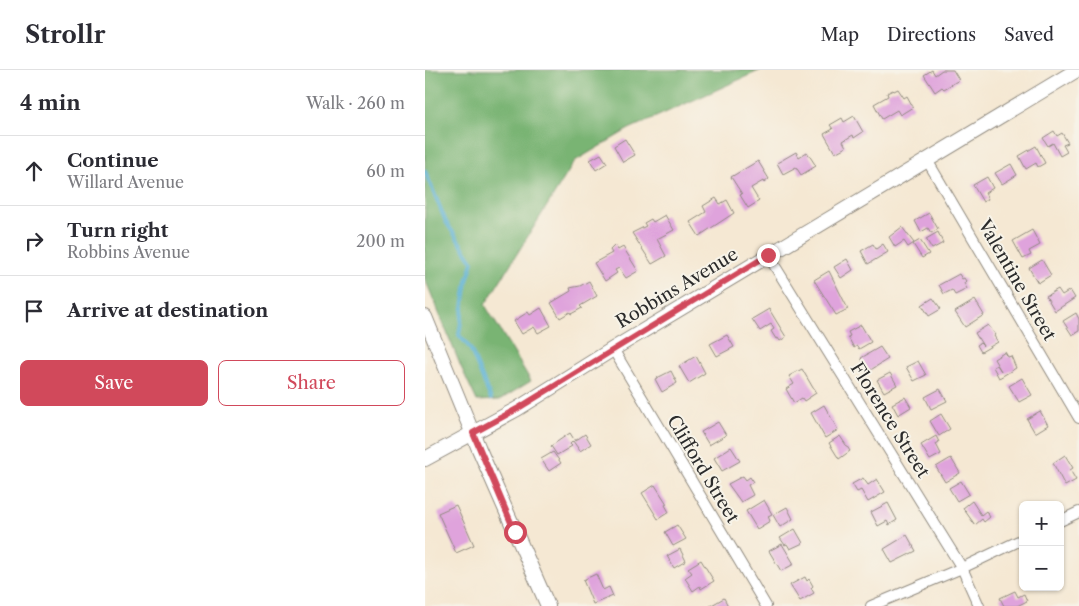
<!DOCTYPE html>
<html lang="en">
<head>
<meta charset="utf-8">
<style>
  body { margin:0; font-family:"Libre Caslon Text",serif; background:#f7f7f7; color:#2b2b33 }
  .controls { position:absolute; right:15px; bottom:15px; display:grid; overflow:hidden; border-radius:8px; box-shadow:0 1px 4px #0004 }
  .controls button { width:45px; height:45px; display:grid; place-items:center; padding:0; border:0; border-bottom:1px solid #e1e1e2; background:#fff; color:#2b2b33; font:25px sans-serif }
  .stop { position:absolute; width:15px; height:15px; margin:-11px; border:4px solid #d1495b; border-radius:50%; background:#fff }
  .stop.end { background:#d1495b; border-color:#fff; box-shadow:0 1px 5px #0008 }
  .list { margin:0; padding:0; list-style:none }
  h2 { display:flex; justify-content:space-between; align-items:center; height:65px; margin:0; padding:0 20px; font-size:21px }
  h2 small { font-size:16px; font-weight:400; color:#7c7c81 }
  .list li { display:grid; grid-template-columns:32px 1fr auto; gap:15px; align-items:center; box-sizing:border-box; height:70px; padding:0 20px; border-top:1px solid #e1e1e2 }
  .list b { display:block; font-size:19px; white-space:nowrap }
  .list p { margin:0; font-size:16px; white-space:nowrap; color:#7c7c81 }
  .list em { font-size:16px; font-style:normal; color:#7c7c81 }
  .actions { display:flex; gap:10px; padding:15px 20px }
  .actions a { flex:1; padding:11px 0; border:1px solid #d1495b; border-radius:8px; text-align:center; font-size:18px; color:#d1495b }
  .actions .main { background:#d1495b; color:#fff }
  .icon { flex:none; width:28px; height:28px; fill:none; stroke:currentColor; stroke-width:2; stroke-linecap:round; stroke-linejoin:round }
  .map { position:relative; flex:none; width:654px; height:536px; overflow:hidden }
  header { display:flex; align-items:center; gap:30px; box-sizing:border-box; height:70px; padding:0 25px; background:#fff; border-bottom:1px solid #e1e1e2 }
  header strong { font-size:24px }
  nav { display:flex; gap:28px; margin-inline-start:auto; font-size:18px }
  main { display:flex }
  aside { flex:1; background:#fff }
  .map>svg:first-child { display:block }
</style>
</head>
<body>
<header>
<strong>Strollr</strong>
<nav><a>Map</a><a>Directions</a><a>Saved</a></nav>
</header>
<main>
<aside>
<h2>4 min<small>Walk · 260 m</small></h2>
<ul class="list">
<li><svg class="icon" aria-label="ahead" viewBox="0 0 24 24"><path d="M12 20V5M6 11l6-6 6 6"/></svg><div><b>Continue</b><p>Willard Avenue</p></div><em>60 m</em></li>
<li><svg class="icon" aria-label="right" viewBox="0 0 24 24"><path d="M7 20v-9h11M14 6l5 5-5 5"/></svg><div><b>Turn right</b><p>Robbins Avenue</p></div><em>200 m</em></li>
<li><svg class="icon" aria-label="arrive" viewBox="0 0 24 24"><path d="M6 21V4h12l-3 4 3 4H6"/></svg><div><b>Arrive at destination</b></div></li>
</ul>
<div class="actions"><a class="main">Save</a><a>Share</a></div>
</aside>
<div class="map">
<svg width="654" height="536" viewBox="0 0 654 536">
  <rect width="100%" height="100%" fill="#f7f3e8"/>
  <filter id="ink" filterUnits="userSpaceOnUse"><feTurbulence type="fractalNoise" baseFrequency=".02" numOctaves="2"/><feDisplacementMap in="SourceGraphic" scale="10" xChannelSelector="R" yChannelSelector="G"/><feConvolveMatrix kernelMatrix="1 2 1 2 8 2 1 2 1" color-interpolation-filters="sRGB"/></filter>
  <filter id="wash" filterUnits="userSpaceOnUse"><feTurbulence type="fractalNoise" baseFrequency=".0096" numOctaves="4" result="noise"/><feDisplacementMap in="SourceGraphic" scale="20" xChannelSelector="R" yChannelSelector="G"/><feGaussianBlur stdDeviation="1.12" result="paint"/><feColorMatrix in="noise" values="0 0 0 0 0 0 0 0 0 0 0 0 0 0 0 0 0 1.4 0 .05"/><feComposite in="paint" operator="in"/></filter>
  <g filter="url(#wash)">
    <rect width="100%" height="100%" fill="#f5e8d3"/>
    <path fill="#79b473" stroke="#52704f" d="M0,0H336L204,59L150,91L60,235L106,311L75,330L52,331L36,297L0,209Z"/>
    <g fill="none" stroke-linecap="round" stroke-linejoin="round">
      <path stroke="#53add1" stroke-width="4" d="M0,101L21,152L48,192L42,211L34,265L45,278L66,329"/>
    </g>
    <g id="blocks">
      <g fill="#dfa3dc">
        <path d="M507,0L510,5L517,0H528L534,10L519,19L517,17L510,22L499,5Z"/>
        <path d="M473,19L479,28L482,26L488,37L475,45L472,40L457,49L449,34L463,26L462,23L468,20L469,21Z"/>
        <path d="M429,46L438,62L429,68L428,65L418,71L421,77L410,83L399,64L408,59L405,55L417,48L419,52Z"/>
        <path d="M629,61L632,66L637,63L643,73L638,75L642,82L635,86L628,73L623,76L618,68Z"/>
        <path d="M200,69L210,85L198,92L189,76Z"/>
        <path d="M611,76L620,93L613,97L611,93L601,99L594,86Z"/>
        <path d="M371,82L374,87L382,82L391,96L376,105L371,97L358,104L352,93Z"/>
        <path d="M176,84L182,93L171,100L165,90Z"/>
        <path d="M333,91L344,109L339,113L338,111L326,118L334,131L323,138L315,125L317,124L306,107Z"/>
        <path d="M586,94L592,105L577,114L570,103Z"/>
        <path d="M562,107L568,118L560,123L563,129L558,132L548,115Z"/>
        <path d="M291,128L295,134L302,130L309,143L274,166L265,152L281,142L278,136Z"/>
        <path d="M504,143L513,159L506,163L503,158L496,162L490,151Z"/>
        <path d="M240,145L249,160L232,169L241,186L227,194L207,163L221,156L219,153L226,149L228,152Z"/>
        <path d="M477,157L489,173L483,177L479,171L470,177L464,167Z"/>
        <path d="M607,160L615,175L604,181L606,185L598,189L588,171Z"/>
        <path d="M513,162L518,173L507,179L501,169Z"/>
        <path d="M495,170L504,184L497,188L488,174Z"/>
        <path d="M448,174L451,179L458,174L463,182L443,194L436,181Z"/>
        <path d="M190,175L193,180L198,177L213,201L201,208L194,198L190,200L192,203L180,211L169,193L187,183L185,180Z"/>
        <path d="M422,189L428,200L416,208L409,197Z"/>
        <path d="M617,190L626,205L613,213L604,198Z"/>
        <path d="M404,201L423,239L411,245L389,210Z"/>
        <path d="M534,204L537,209L539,208L541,211L539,213L542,219L530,225L527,220L519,224L514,215Z"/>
        <path d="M164,211L172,226L155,236L157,238L146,244L145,242L135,248L126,233L146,221L145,218L155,216Z"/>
        <path d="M633,219L637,225L645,220L650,228L630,241L621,226Z"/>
        <path d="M508,228L516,239L504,246L497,235Z"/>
        <path d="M550,230L559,245L540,257L530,242Z"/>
        <path d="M116,238L126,256L113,263L109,257L97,264L89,251L103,242L105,245Z"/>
        <path d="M344,239L361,267L355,271L353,268L351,269L346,261L349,259L346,254L335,261L327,249Z"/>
        <path d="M651,243L654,249V261L647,265L638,251Z"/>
        <path d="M436,255L446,272L434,279L432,276L429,278L423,267L425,266L423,262Z"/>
        <path d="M563,255L571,265L569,266L573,272L556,282L552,275L555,273L558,276L550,263Z"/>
        <path d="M302,265L309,277L292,286L285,274Z"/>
        <path d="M455,277L463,289L444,301L436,288Z"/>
        <path d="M580,282L583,287L586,286L591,298L574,308L568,297L572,295L576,301L569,289Z"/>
        <path d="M271,286L280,303L264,313L254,296Z"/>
        <path d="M493,291L501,305L489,311L481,297Z"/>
        <path d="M377,299L391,323L379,331L377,328L369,333L361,319L369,314L364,306Z"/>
        <path d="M246,301L252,313L237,322L230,309Z"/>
        <path d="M465,303L472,315L459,322L452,310Z"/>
        <path d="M597,308L607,325L594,332L584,316Z"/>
        <path d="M515,319L522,331L506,339L500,327Z"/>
        <path d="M480,327L486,337L473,345L467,334Z"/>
        <path d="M399,335L413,360L400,368L386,343Z"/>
        <path d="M615,341L623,355L610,363L602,349Z"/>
        <path d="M516,344L525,359L514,366L505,351Z"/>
        <path d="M293,352L301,365L284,375L276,362Z"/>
        <path d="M145,363L150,371L160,364L166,374L155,381L148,371L145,374L147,376L132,385L126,376Z"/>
        <path d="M415,366L425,381L414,389L404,373Z"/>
        <path d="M511,366L514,372L511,374L516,384L505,390L496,375Z"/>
        <path d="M306,377L315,391L297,401L289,388Z"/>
        <path d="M128,382L136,393L124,401L116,389Z"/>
        <path d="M640,385L648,398L645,400L651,410L640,416L628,393Z"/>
        <path d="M526,388L535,403L520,412L511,397Z"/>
        <path d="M318,406L321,410L325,407L328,412L323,415L328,425L316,432L303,414Z"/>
        <path d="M438,408L443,415L452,409L460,422L443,432L436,420L432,422L427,414Z"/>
        <path d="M536,411L544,424L532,431L524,418Z"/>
        <path d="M230,415L242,434L240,435L244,442L233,449L217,423Z"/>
        <path d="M339,430L347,444L343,446L345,451L332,459L321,441Z"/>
        <path d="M547,431L556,445L561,441L565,447L559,452L557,449L550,455L538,438Z"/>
        <path d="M463,433L472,450L464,455L462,451L453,456L446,442Z"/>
        <path d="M31,435L49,475L31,483L13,443Z"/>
        <path d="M362,437L368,449L355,457L348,445Z"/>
        <path d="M252,455L261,469L248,476L240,462Z"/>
        <path d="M370,459L378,473L365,479L362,474L360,475L355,468Z"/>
        <path d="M482,465L491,481L467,493L459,479Z"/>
        <path d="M357,474L369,494L356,501L344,481Z"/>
        <path d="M255,479L261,491L249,498L242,486Z"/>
        <path d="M276,490L289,511L276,519L275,516L268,521L260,508L267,503L263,498Z"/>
        <path d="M171,504L178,520L184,517L188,526L168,534L158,510Z"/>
        <path d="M380,507L382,511L384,509L388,516L386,518L389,523L375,531L365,515Z"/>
        <path d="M590,521L593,527L599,524L602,531L592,536H579L575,528Z"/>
        <path d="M299,528L303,536H285Z"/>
      </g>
    </g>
  </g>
  <g filter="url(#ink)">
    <use href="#blocks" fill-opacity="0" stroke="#908a7f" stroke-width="1"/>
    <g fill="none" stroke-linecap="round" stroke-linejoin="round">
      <defs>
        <g id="minor">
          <path d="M502,90L654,348"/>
          <path d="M343,185L537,498L554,536"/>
          <path d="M188,279L341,536"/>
          <path d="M635,451L654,442"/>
          <path d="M446,536L537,498L598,469"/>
        </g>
        <g id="secondary">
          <path d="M0,247L54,379L123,536"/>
          <path d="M0,389L92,339L188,279L652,0"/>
        </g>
      </defs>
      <use href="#minor" stroke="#908a7f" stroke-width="12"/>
      <use href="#secondary" stroke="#908a7f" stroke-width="16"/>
      <use href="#minor" stroke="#fff" stroke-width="10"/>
      <use href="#secondary" stroke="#fff" stroke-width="14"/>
    </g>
  </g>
  <g fill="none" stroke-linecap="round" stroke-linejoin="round" filter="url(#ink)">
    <path stroke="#d1495b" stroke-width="6" d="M90,462L48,363L92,339L343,185"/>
  </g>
  <g text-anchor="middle" stroke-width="4" stroke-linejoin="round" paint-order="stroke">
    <g font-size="18" fill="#2b2b2b" stroke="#f7f3e8">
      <text transform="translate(592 210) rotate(60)" y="6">Valentine Street</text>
      <text transform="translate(252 218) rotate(-31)" y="6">Robbins Avenue</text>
      <text transform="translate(465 350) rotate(58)" y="6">Florence Street</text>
      <text transform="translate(278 399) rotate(59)" y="6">Clifford Street</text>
    </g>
  </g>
</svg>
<div class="controls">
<button>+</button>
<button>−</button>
</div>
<div class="stop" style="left:90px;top:462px"></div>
<div class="stop end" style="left:343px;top:185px"></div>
</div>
</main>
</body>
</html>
